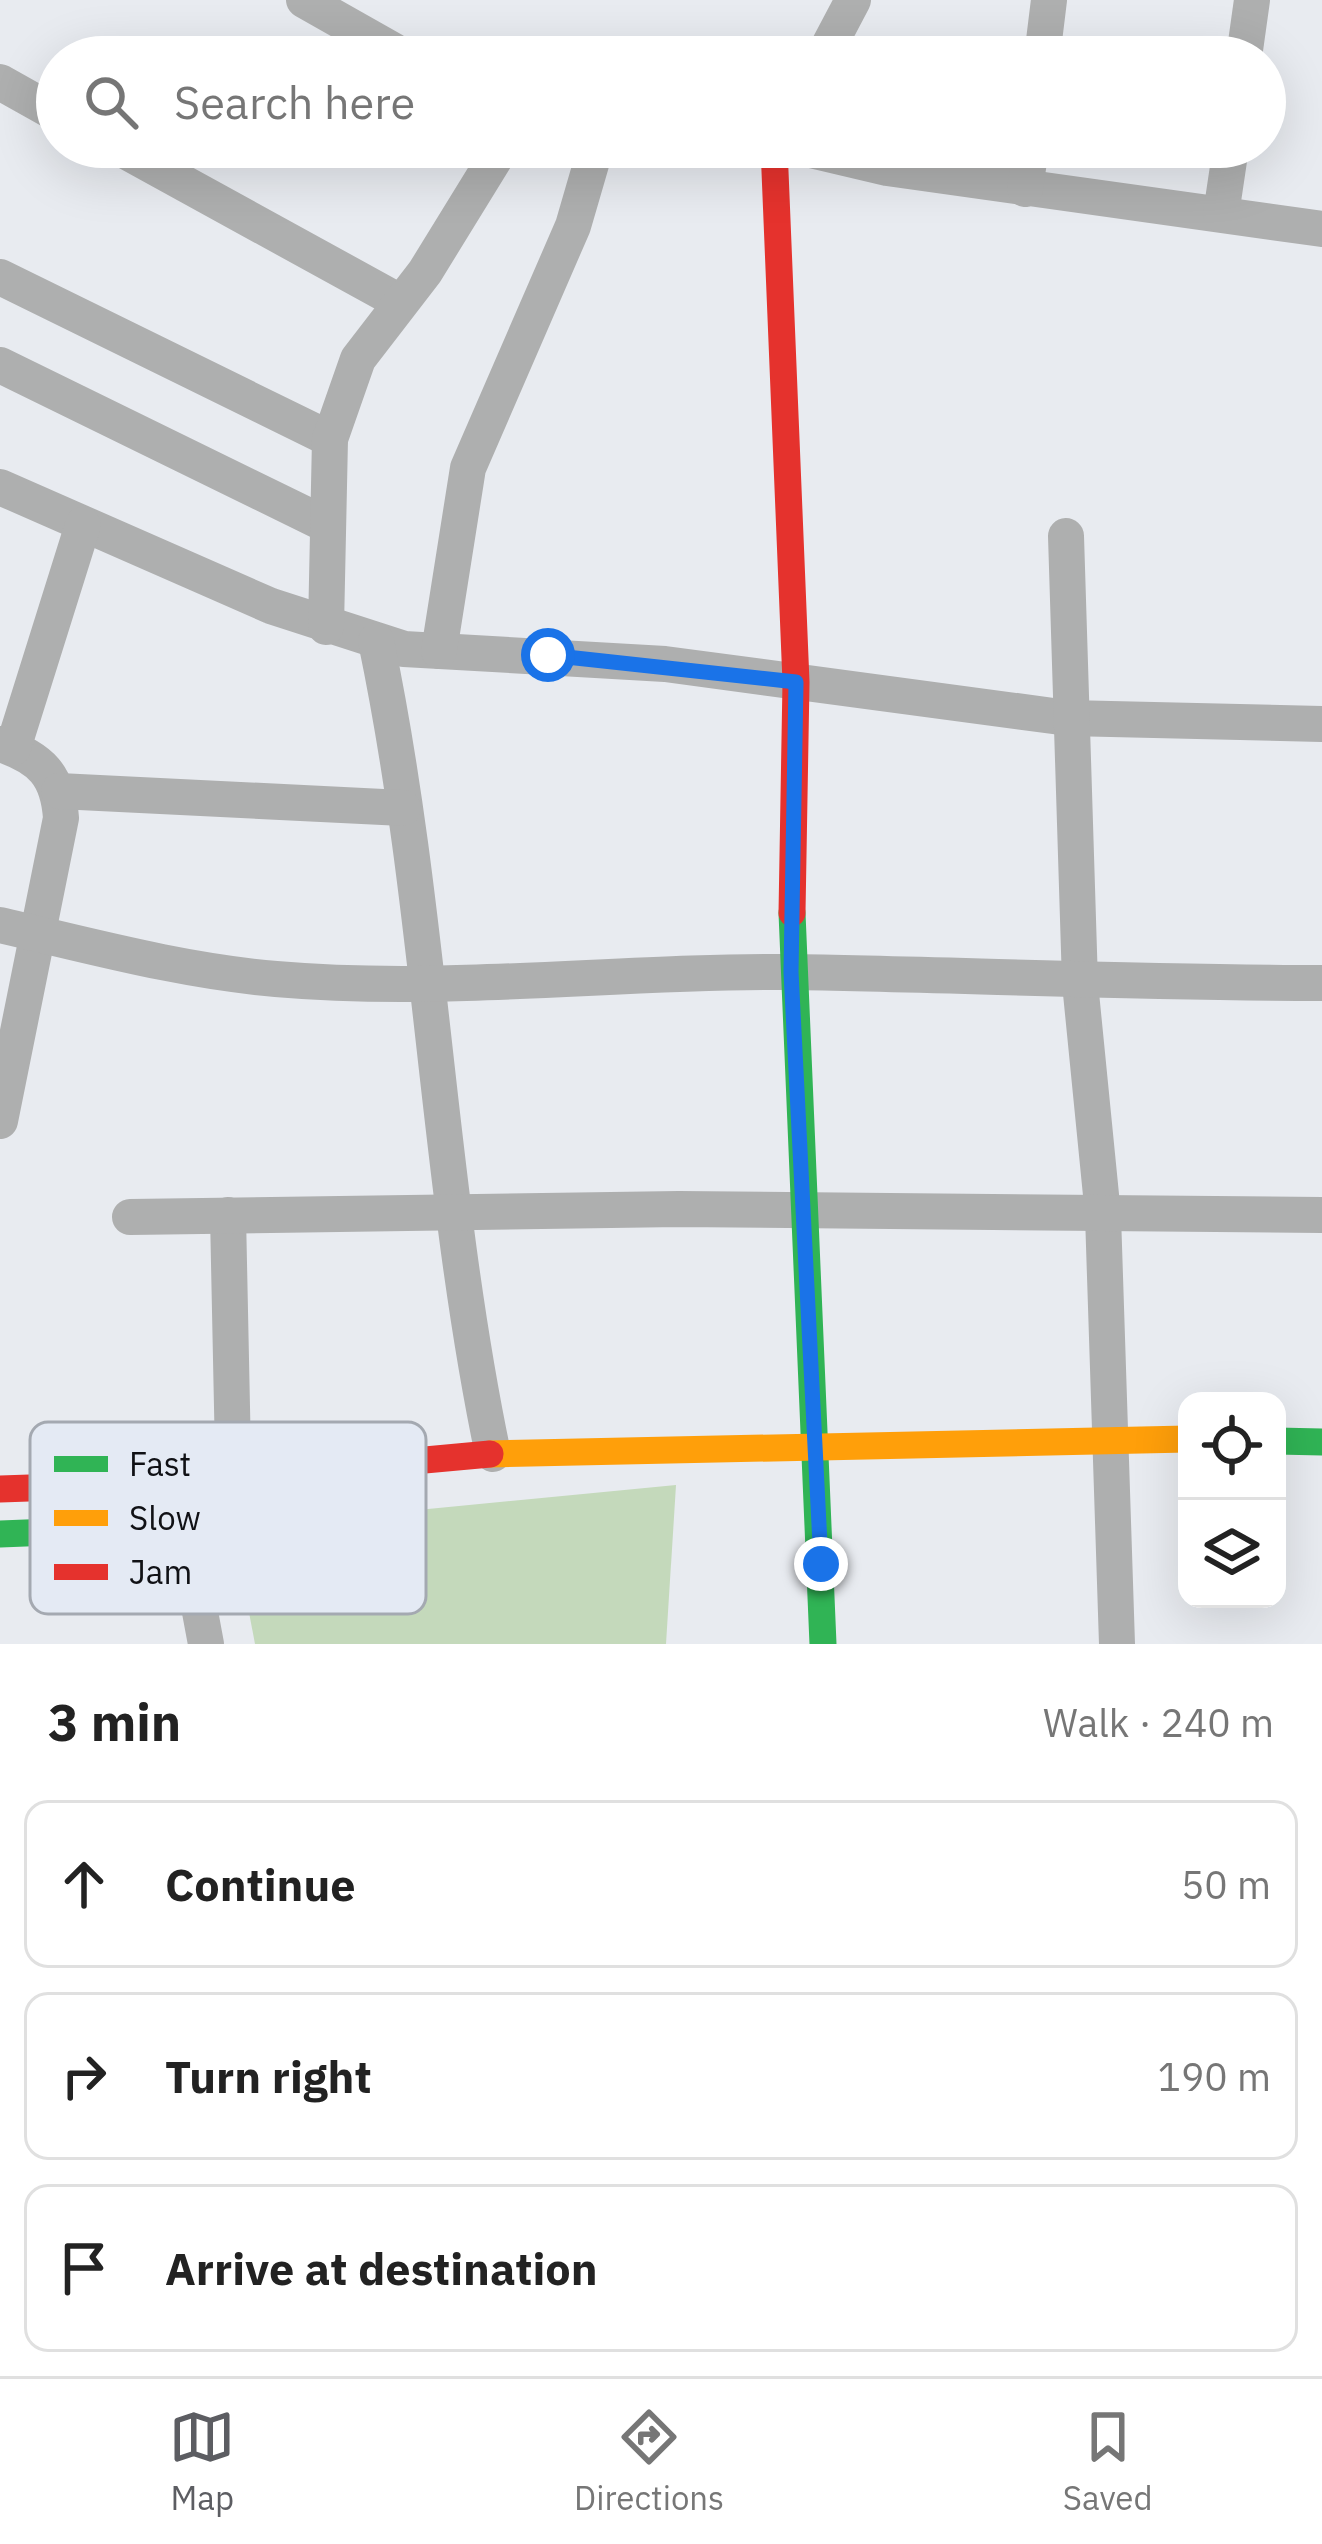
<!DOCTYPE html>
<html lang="en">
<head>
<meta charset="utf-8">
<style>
  body { margin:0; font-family:"IBM Plex Sans",sans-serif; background:#f6f6f6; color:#222 }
  .controls { position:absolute; right:36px; bottom:36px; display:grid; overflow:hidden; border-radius:24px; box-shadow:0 12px 48px #0002 }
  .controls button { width:108px; height:108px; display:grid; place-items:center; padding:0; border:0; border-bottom:3px solid #e0e0e0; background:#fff; color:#222; font:60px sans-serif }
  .stop { position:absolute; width:36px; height:36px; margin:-27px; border:9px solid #1a73e8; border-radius:50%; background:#fff }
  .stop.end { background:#1a73e8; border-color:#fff; box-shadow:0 3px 12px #0008 }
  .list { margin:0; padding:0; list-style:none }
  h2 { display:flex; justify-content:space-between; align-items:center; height:156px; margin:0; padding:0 48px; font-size:51px }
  h2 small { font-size:39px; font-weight:400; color:#767676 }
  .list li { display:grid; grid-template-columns:78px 1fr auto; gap:36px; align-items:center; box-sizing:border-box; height:168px; margin:0 24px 24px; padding:0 24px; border:3px solid #e0e0e0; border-radius:24px }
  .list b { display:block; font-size:45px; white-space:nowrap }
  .list em { font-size:39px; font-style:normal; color:#767676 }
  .icon { flex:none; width:66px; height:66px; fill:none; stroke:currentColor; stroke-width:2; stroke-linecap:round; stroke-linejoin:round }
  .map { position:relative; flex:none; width:1322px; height:1644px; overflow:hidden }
  .search { position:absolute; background:#fff; box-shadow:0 12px 48px #0002; left:36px; right:36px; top:36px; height:132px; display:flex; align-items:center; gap:30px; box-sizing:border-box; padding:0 42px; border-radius:66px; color:#767676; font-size:45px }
  .sheet { height:732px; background:#fff }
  nav { display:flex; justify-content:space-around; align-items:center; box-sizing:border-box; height:168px; border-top:3px solid #e0e0e0; background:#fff; font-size:33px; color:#767676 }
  nav a { display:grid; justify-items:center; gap:6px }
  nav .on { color:#5c5d62 }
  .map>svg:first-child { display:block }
</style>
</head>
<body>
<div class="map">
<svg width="1322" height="1644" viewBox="0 0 1322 1644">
  <rect width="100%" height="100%" fill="#e8ebf0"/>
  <path fill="#c4d9bb" d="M676,1485L666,1644H255L233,1528Z"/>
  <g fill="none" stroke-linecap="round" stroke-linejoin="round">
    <g stroke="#aeafaf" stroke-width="36">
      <path d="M304,0L394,51"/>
      <path d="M823,57L853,0"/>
      <path d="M1042,57L1049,0"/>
      <path d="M1244,57L1252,0"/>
      <path d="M0,82L57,114"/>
      <path d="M118,147L400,302"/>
      <path d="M798,147L887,168L1322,229"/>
      <path d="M1025,189L1031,147"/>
      <path d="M1221,214L1231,147"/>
      <path d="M0,277L330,439"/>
      <path d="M0,365L327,525"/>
      <path d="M0,487L271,606L404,649L665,664L1068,718L1322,724"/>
      <path d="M1066,536L1080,983L1103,1215L1117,1644"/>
      <path d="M326,627L330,439L358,359L425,272L502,147"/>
      <path d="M376,641C432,909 437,1186 493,1454"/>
      <path d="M439,651L468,468L573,226L596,147"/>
      <path d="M0,744C41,758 58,775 61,818L0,1121"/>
      <path d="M13,748L83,525"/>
      <path d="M59,791L403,808"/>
      <path d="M0,925C91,946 182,971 276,979C449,994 622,970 795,972C971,975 1146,983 1322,983"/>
      <path d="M228,1215L233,1455"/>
      <path d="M130,1217L679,1209L1322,1215"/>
      <path d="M176,1483L206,1644"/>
    </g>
    <g stroke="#30b455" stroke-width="27">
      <path d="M792,913L823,1644"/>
      <path d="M1277,1441L1322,1442"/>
      <path d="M0,1534L76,1531L118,1519L151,1484"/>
    </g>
    <path stroke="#ff9f0a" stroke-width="27" d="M490,1454L1187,1439"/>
    <g stroke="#e5322d" stroke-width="27">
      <path d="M774,147L796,682L792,913"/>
      <path d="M0,1489L176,1483L490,1454"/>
    </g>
  </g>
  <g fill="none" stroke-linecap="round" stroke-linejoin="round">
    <path stroke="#1a73e8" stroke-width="15" d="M548,655L796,682L791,972L821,1564"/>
  </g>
  <rect x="30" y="1422" width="396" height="192" rx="18" fill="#e4eaf4" stroke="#a4a9b1" stroke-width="3"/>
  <rect x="54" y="1456" width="54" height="16" fill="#30b455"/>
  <rect x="54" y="1510" width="54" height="16" fill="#ff9f0a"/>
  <rect x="54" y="1564" width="54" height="16" fill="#e5322d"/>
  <g font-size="33" fill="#101115">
    <text x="129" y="1476">Fast</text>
    <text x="129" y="1530">Slow</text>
    <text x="129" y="1584">Jam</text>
  </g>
</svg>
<div class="controls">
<button><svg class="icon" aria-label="locate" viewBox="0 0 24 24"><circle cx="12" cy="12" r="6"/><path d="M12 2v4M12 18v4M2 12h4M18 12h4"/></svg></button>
<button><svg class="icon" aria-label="layers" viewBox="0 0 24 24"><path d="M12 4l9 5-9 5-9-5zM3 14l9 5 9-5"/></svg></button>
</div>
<div class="stop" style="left:548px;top:655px"></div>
<div class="stop end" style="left:821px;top:1564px"></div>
<div class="search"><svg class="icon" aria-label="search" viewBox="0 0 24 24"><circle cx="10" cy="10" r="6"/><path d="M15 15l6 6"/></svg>Search here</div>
</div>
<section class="sheet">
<h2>3 min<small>Walk · 240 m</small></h2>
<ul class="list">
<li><svg class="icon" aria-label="ahead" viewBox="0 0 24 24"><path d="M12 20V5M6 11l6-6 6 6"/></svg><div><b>Continue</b></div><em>50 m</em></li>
<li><svg class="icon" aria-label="right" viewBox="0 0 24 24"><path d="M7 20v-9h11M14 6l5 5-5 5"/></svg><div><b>Turn right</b></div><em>190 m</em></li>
<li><svg class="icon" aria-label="arrive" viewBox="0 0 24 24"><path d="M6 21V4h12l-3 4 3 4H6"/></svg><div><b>Arrive at destination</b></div></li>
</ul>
</section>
<nav>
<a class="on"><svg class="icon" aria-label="map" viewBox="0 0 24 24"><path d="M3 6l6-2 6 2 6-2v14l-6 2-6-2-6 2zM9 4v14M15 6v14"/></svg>Map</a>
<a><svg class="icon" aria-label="directions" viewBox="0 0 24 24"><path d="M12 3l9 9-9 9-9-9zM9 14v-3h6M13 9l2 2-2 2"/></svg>Directions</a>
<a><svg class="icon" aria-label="saved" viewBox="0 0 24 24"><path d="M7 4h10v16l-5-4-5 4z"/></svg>Saved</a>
</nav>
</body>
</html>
